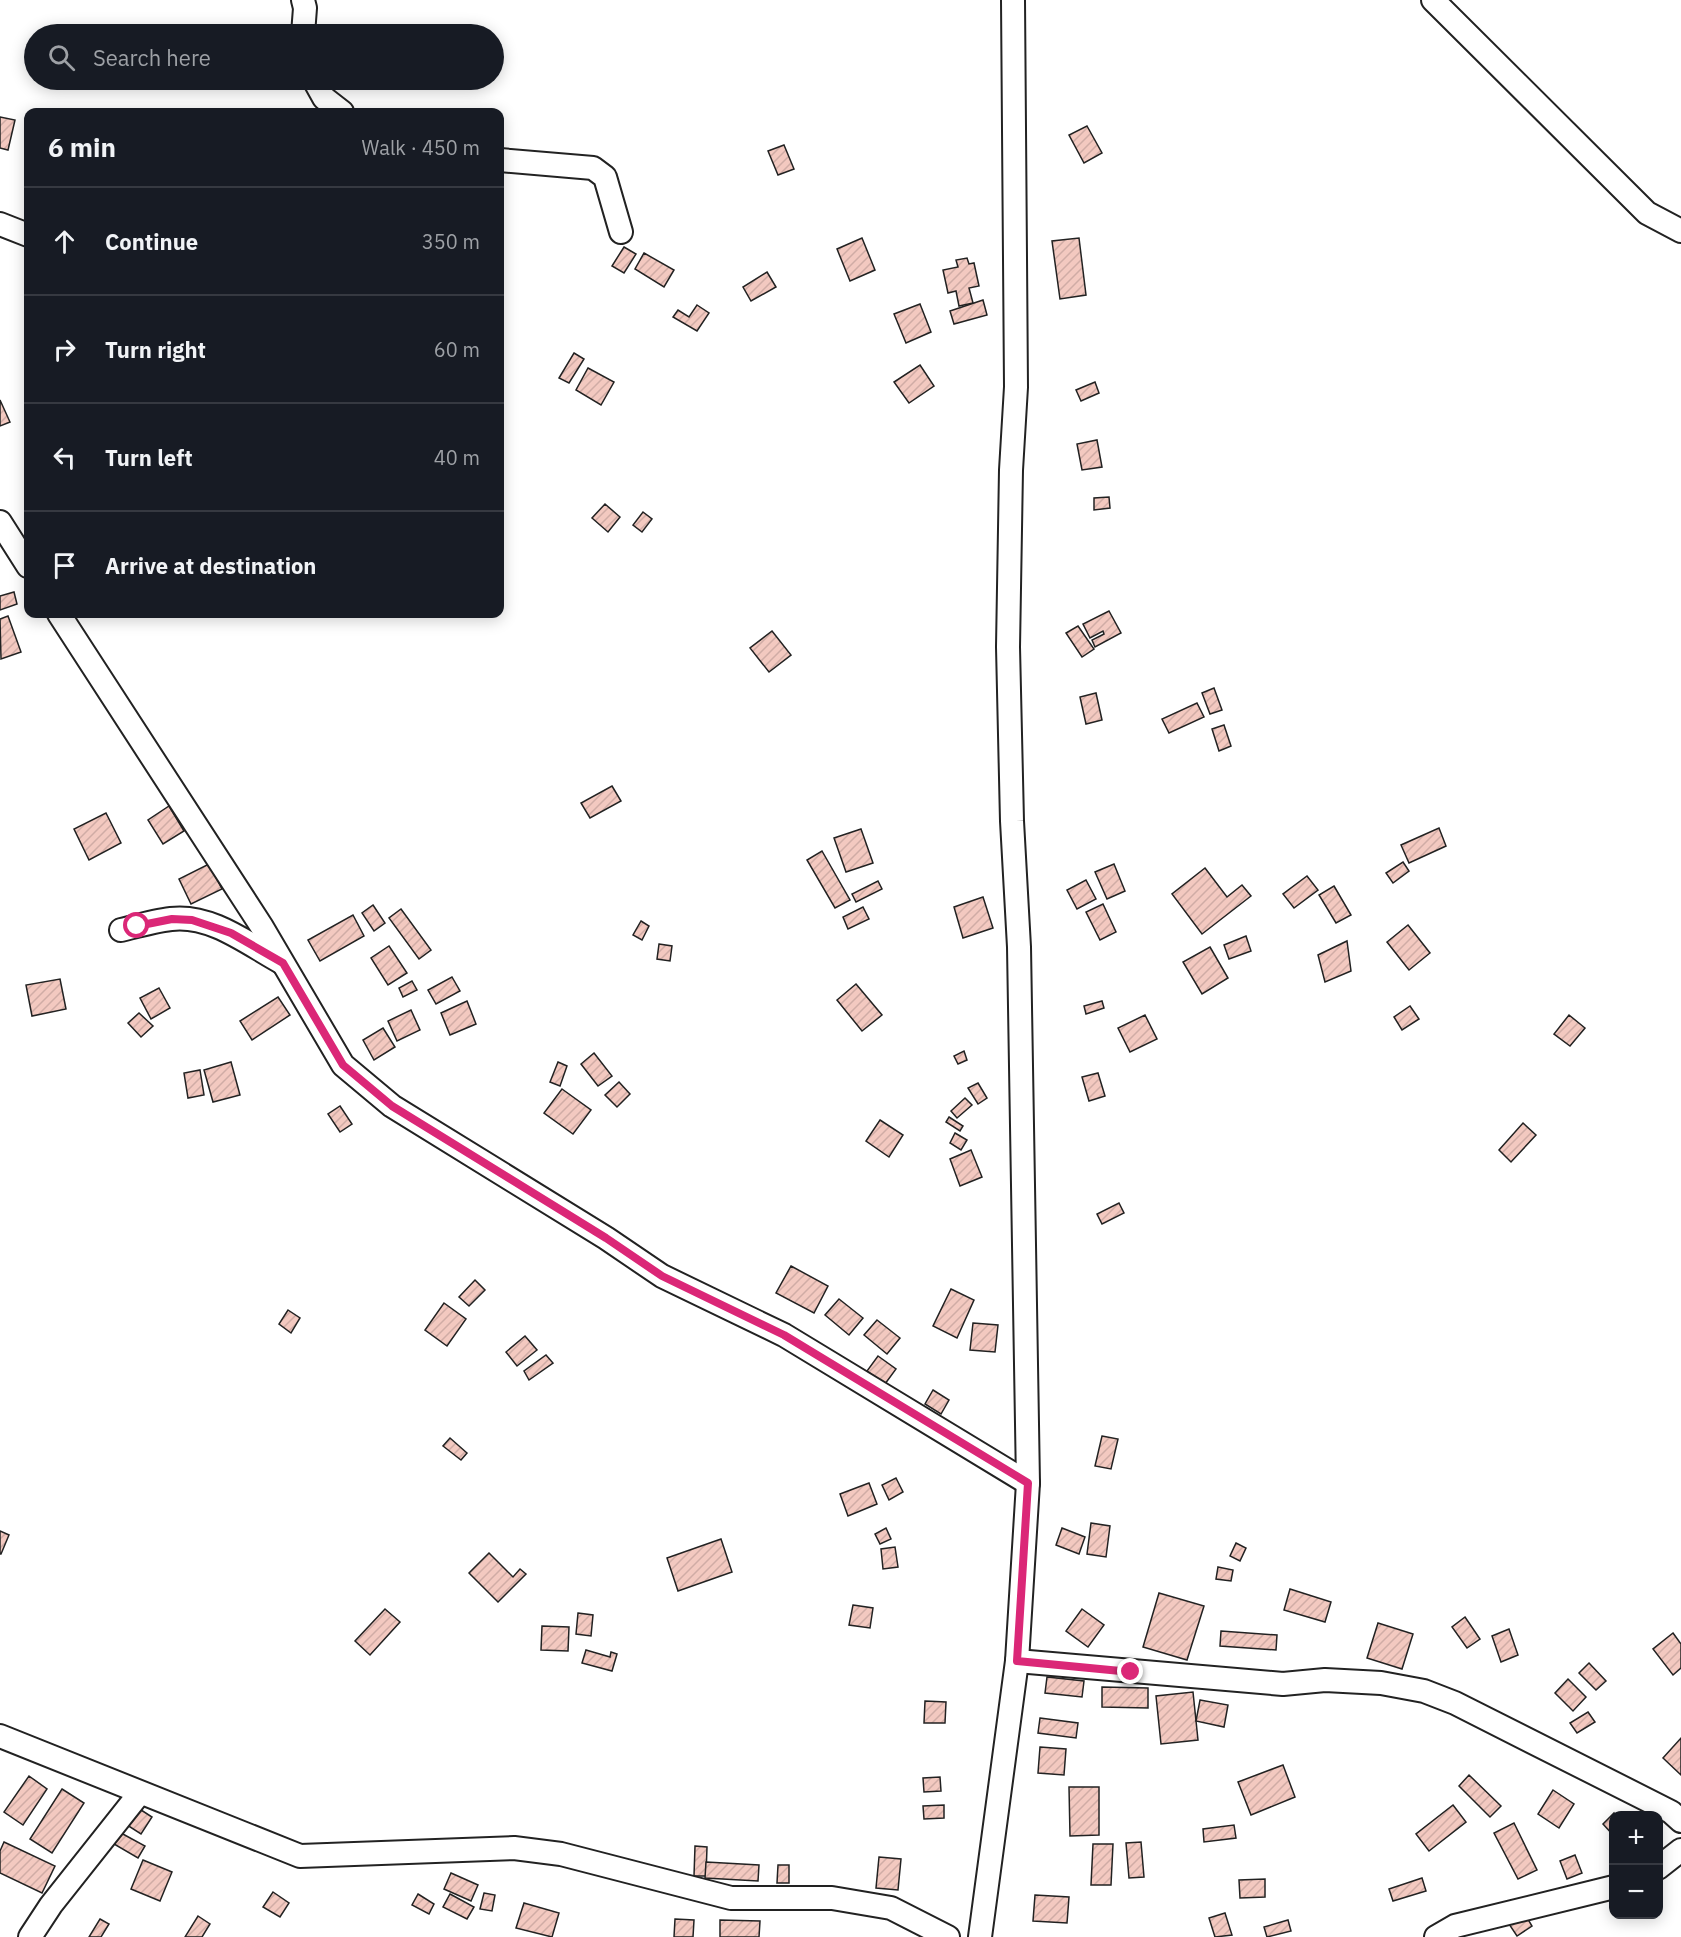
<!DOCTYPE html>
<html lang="en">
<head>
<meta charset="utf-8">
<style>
  body { margin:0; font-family:"IBM Plex Sans",sans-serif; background:#20242c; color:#f1f3f6 }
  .controls { position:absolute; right:18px; bottom:18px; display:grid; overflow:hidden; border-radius:12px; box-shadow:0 3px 15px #0003 }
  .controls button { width:54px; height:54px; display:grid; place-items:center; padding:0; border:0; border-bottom:2px solid #363941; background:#171b24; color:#f1f3f6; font:30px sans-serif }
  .stop { position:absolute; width:18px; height:18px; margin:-14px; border:4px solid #db2777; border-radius:50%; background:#fff }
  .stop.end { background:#db2777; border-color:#fff; box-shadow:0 2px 6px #0008 }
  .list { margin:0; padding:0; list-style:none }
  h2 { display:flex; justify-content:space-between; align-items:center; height:78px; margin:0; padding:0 24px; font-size:26px }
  h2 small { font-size:20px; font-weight:400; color:#9ea1a6 }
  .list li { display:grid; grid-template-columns:39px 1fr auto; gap:18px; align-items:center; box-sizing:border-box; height:108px; padding:0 24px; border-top:2px solid #363941 }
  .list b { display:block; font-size:22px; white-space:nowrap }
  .list em { font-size:20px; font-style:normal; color:#9ea1a6 }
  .icon { flex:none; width:33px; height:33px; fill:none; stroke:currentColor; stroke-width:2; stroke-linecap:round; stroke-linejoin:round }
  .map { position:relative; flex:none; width:1681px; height:1937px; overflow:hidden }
  .search { position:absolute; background:#171b24; box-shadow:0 3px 15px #0003; left:24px; top:24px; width:480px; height:66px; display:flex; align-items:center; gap:15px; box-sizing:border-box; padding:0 21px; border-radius:33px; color:#9ea1a6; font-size:22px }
  .panel { position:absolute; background:#171b24; box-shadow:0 3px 15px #0003; left:24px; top:108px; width:480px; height:510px; border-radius:12px }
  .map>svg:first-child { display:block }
</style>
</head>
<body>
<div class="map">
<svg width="1681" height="1937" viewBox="0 0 1681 1937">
  <defs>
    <pattern id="building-hatch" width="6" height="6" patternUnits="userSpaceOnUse" patternTransform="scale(1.5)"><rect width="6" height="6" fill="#f3c9c0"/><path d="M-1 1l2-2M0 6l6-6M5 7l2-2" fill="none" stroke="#d0aca5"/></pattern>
  </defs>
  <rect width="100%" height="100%" fill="#fff"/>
  <g fill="url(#building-hatch)" stroke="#222" stroke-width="1.5">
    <path d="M0,117L15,120L8,150L0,148Z"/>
    <path d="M1087,126L1102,153L1084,163L1069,135Z"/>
    <path d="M784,145L794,169L778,175L768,151Z"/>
    <path d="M862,238L875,270L850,281L837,249Z"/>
    <path d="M1079,238L1086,295L1060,299L1052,241Z"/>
    <path d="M624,247L636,254L624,273L612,266Z"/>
    <path d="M644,253L674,270L664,287L635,269Z"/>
    <path d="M967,258L969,264L974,263L979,286L969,288L973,303L959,306L956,291L948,293L943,270L958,267L956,260Z"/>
    <path d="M767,272L776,287L751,301L743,287Z"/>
    <path d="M983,300L987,315L954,324L950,311Z"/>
    <path d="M920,304L931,332L906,343L894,314Z"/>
    <path d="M697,305L709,313L697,331L673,317L678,310L689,317Z"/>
    <path d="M574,353L584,359L569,383L559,378Z"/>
    <path d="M920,365L934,386L909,403L894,382Z"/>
    <path d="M588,368L614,382L601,405L576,390Z"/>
    <path d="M1095,382L1099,393L1081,401L1076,390Z"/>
    <path d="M0,400L10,422L0,426Z"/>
    <path d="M1097,440L1102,467L1082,470L1077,444Z"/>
    <path d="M1109,497L1110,508L1094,510V498Z"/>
    <path d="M605,504L620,517L608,532L592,518Z"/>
    <path d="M643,512L652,519L642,532L633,525Z"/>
    <path d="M14,592L17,604L0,610V596Z"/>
    <path d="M1109,611L1121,633L1095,647L1092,640L1104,634L1103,631L1090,638L1083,624Z"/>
    <path d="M8,616L21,652L1,659L0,619Z"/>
    <path d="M1078,626L1094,649L1082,657L1066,633Z"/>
    <path d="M772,631L791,655L769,672L750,648Z"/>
    <path d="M1214,688L1222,710L1210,714L1202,693Z"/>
    <path d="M1096,693L1102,720L1086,724L1080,697Z"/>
    <path d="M1197,703L1204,717L1169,733L1162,719Z"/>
    <path d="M1224,725L1231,746L1219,751L1212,729Z"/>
    <path d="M612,786L621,801L590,818L581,803Z"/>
    <path d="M169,806L184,831L163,844L148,820Z"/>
    <path d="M106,813L121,843L89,860L74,829Z"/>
    <path d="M1439,828L1446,846L1409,863L1401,845Z"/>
    <path d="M861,829L873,863L846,872L834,838Z"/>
    <path d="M822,851L850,900L835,908L807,860Z"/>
    <path d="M1403,862L1409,871L1393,883L1386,873Z"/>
    <path d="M209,864L222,889L191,904L179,879Z"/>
    <path d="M1114,864L1125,891L1107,899L1095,872Z"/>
    <path d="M1205,868L1227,897L1242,885L1251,896L1202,934L1172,894Z"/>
    <path d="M1307,876L1318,890L1294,908L1283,894Z"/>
    <path d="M1086,880L1096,899L1077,909L1067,890Z"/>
    <path d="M878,881L882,889L856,902L852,894Z"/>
    <path d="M1334,886L1351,915L1336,923L1319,895Z"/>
    <path d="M983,897L993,928L963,938L954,907Z"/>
    <path d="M1103,904L1116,932L1100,940L1086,912Z"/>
    <path d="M373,905L385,923L374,931L362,913Z"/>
    <path d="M863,907L869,919L848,929L843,917Z"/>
    <path d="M401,909L431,950L419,959L389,918Z"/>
    <path d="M353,915L364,936L320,961L308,940Z"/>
    <path d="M641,921L649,926L642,940L633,935Z"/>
    <path d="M1408,925L1430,953L1409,970L1387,942Z"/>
    <path d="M1246,936L1251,951L1229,959L1224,945Z"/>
    <path d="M1347,941L1351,971L1325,982L1318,955Z"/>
    <path d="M659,944L672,946L670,961L657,959Z"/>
    <path d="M389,946L407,973L388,985L371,958Z"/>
    <path d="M1210,947L1228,978L1202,994L1183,962Z"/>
    <path d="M452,977L460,991L436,1004L428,990Z"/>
    <path d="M60,979L66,1009L32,1016L26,985Z"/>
    <path d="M412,981L417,990L403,997L399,988Z"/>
    <path d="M856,984L882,1015L862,1031L837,1000Z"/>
    <path d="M159,988L170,1008L151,1019L140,998Z"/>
    <path d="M278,997L290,1015L252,1040L240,1021Z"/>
    <path d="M467,1001L476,1024L450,1035L441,1013Z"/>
    <path d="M1102,1001L1104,1008L1086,1014L1084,1006Z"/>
    <path d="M1410,1006L1419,1019L1402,1030L1394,1017Z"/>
    <path d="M411,1010L420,1030L397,1041L388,1021Z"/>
    <path d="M139,1013L153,1026L141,1037L128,1023Z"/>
    <path d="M1145,1015L1157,1039L1130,1052L1118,1028Z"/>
    <path d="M1569,1015L1585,1028L1570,1046L1554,1034Z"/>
    <path d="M383,1028L395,1047L374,1060L363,1040Z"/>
    <path d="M964,1051L967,1060L958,1064L954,1056Z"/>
    <path d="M594,1053L612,1076L598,1086L581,1064Z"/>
    <path d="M231,1062L240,1095L213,1102L204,1070Z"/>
    <path d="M558,1062L567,1066L560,1086L550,1082Z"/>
    <path d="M200,1070L204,1095L188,1098L184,1073Z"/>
    <path d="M1098,1073L1105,1096L1089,1101L1082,1077Z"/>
    <path d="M619,1082L630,1094L617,1107L605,1095Z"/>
    <path d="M978,1083L987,1098L978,1104L968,1088Z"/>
    <path d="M562,1089L591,1110L573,1134L544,1113Z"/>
    <path d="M965,1098L972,1105L957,1118L951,1111Z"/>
    <path d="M340,1106L352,1124L340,1132L328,1114Z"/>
    <path d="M949,1117L963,1126L960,1131L946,1122Z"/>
    <path d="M880,1120L903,1135L889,1157L866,1141Z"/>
    <path d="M1523,1123L1536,1135L1511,1162L1499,1150Z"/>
    <path d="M955,1133L967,1140L961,1150L950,1143Z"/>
    <path d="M971,1150L982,1177L960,1186L950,1159Z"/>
    <path d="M1119,1203L1124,1213L1102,1224L1097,1214Z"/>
    <path d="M791,1266L828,1286L814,1313L776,1293Z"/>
    <path d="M475,1280L485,1290L469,1306L459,1297Z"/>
    <path d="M951,1289L974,1300L957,1338L933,1326Z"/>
    <path d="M839,1299L863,1318L849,1335L825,1315Z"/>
    <path d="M444,1303L466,1319L447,1346L425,1330Z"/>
    <path d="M288,1310L300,1318L291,1333L279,1324Z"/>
    <path d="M877,1320L900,1338L887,1354L864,1335Z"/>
    <path d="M973,1323L998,1325L995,1352L970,1350Z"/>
    <path d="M525,1336L537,1350L517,1366L506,1352Z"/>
    <path d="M546,1355L553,1363L529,1380L524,1371Z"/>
    <path d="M878,1356L896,1369L885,1384L867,1371Z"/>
    <path d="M933,1390L949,1400L941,1414L925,1404Z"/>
    <path d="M1102,1436L1118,1439L1111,1469L1095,1466Z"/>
    <path d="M450,1438L467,1453L461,1460L443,1446Z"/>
    <path d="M896,1478L903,1492L889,1500L882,1485Z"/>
    <path d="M869,1483L877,1504L848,1516L840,1494Z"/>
    <path d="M1091,1523L1110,1526L1106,1557L1087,1554Z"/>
    <path d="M886,1528L891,1539L880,1544L875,1534Z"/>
    <path d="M1062,1528L1085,1537L1079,1554L1056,1545Z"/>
    <path d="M0,1531L9,1535L1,1554H0Z"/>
    <path d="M721,1539L732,1572L678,1591L667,1558Z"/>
    <path d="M1236,1543L1246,1548L1240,1561L1230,1556Z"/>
    <path d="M895,1547L898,1567L883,1569L881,1549Z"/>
    <path d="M489,1553L513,1577L520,1569L526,1574L498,1602L469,1573Z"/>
    <path d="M1218,1567L1233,1570L1231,1581L1216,1579Z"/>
    <path d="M1290,1589L1331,1602L1325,1622L1284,1610Z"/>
    <path d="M1159,1593L1204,1606L1187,1660L1143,1647Z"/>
    <path d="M853,1605L873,1608L870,1628L849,1625Z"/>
    <path d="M385,1609L400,1622L370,1655L355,1641Z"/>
    <path d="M1082,1609L1104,1625L1088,1647L1066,1631Z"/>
    <path d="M578,1613L593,1615L591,1636L576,1634Z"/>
    <path d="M1465,1617L1480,1639L1467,1648L1452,1627Z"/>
    <path d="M1378,1623L1413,1634L1402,1669L1367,1658Z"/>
    <path d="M542,1626L569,1627L568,1651L541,1650Z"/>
    <path d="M1509,1629L1518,1655L1501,1662L1492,1636Z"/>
    <path d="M1221,1631L1277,1635L1276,1650L1220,1646Z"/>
    <path d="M1673,1633L1681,1644V1668L1673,1675L1653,1649Z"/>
    <path d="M586,1650L610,1657L611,1652L617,1654L612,1671L582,1663Z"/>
    <path d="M1589,1663L1606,1681L1596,1690L1579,1673Z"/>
    <path d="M1047,1677L1084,1681L1082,1697L1045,1693Z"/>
    <path d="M1568,1679L1586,1697L1573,1711L1555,1693Z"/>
    <path d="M1102,1687L1148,1688V1708L1102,1707Z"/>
    <path d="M1193,1692L1198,1740L1161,1744L1156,1696Z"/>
    <path d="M1200,1700L1228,1705L1224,1727L1196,1721Z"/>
    <path d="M925,1701L946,1702L945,1723H924Z"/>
    <path d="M1588,1712L1595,1722L1577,1733L1570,1723Z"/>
    <path d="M1040,1718L1078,1723L1076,1738L1038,1733Z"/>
    <path d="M1681,1738V1775L1663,1758Z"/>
    <path d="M1040,1747L1066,1749L1064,1775L1038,1773Z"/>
    <path d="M1283,1765L1295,1797L1251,1815L1238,1782Z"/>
    <path d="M1469,1775L1501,1806L1490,1817L1459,1786Z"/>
    <path d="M29,1776L47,1789L23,1825L4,1812Z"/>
    <path d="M940,1777L941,1791L924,1792L923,1778Z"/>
    <path d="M1069,1787H1099V1835L1070,1836Z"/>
    <path d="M62,1789L84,1803L52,1853L30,1839Z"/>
    <path d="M1553,1790L1574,1804L1559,1828L1538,1814Z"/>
    <path d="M944,1805V1818L924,1819L923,1806Z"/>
    <path d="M1453,1805L1466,1822L1429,1851L1416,1834Z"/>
    <path d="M138,1808L152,1817L141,1834L127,1825Z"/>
    <path d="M1614,1813L1616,1816H1614V1836L1603,1824Z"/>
    <path d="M1514,1823L1537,1870L1518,1879L1494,1833Z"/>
    <path d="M1234,1825L1236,1838L1204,1842L1203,1829Z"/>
    <path d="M121,1833L145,1846L138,1858L114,1844Z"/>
    <path d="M4,1842L55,1866L42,1893L0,1873V1851Z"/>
    <path d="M1141,1842L1144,1877L1129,1878L1126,1843Z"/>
    <path d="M1093,1844H1113L1111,1885H1091Z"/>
    <path d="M695,1846L707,1847L706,1876H694Z"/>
    <path d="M1575,1855L1582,1873L1567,1879L1560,1861Z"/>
    <path d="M879,1857L901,1859L898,1890L876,1888Z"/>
    <path d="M143,1860L172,1872L160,1901L131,1889Z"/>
    <path d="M706,1862L759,1865L758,1881L705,1878Z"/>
    <path d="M778,1865H789V1883H777Z"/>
    <path d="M451,1873L478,1885L471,1901L444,1889Z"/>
    <path d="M1422,1878L1426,1891L1393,1901L1389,1889Z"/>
    <path d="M1265,1879V1897L1240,1898L1239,1880Z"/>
    <path d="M273,1892L289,1903L280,1917L263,1907Z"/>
    <path d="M484,1893L495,1895L492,1911L480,1909Z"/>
    <path d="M418,1894L434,1904L429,1914L412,1905Z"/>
    <path d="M450,1894L474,1907L467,1919L443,1907Z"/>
    <path d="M1035,1895L1069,1897L1067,1923L1033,1921Z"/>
    <path d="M524,1903L559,1913L552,1937L516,1928Z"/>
    <path d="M1523,1911L1532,1926L1517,1936L1507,1921Z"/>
    <path d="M1225,1913L1232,1935L1215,1937L1209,1918Z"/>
    <path d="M198,1916L210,1924L202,1937H185Z"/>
    <path d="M100,1919L109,1924L101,1937H89Z"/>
    <path d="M675,1919L694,1920L693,1937H674Z"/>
    <path d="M720,1920L760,1921L759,1937H720Z"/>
    <path d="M1288,1920L1291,1931L1267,1937L1264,1927Z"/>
  </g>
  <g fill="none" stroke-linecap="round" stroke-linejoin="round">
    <defs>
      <g id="minor">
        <path d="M303,0L305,8L303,34"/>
        <path d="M1433,0L1647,213L1681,231"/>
        <path d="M314,80L324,98L342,112"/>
        <path d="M500,160L593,168L605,177L621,232"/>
        <path d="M0,224L28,235"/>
        <path d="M0,522L28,566"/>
        <path d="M59,614L262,927L343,1065L392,1106L606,1238L662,1276L784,1335L1028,1483"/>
        <path d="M121,930C137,926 154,921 171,919C211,914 248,944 281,962"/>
        <path d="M1017,1661L1283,1684L1325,1680L1381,1683L1424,1691L1455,1703L1671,1812L1681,1821"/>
        <path d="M0,1736L300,1856L514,1848L561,1854L731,1898H832L891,1908L948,1937"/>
        <path d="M1658,1868L1681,1850"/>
        <path d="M30,1937L51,1905L139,1794"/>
        <path d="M980,1937L1017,1661L1028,1483L1019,947L1012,821L1008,647L1011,470L1016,387L1013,0"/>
        <path d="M1436,1937L1455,1926L1614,1887"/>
      </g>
    </defs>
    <use href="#minor" stroke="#222" stroke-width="26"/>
    <use href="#minor" stroke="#fff" stroke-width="22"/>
  </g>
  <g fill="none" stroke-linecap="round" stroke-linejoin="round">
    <path stroke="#db2777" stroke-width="8" d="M137,926L172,919L192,920L231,933L283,963L343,1065L392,1106L606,1238L662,1276L784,1335L1028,1483L1017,1661L1131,1672"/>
  </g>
</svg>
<div class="controls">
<button>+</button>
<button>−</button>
</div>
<div class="stop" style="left:137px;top:926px"></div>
<div class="stop end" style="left:1131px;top:1672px"></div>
<div class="search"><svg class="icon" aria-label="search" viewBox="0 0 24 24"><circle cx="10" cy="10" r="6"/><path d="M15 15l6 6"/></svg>Search here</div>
<section class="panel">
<h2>6 min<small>Walk · 450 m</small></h2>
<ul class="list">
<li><svg class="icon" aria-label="ahead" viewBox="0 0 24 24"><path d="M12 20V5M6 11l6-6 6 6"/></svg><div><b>Continue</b></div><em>350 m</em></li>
<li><svg class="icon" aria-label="right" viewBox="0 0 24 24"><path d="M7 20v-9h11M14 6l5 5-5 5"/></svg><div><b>Turn right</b></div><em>60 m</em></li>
<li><svg class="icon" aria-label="left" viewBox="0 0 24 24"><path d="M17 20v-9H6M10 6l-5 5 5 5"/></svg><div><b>Turn left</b></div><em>40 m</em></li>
<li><svg class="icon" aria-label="arrive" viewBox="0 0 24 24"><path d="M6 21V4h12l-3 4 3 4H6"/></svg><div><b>Arrive at destination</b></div></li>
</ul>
</section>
</div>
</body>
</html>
